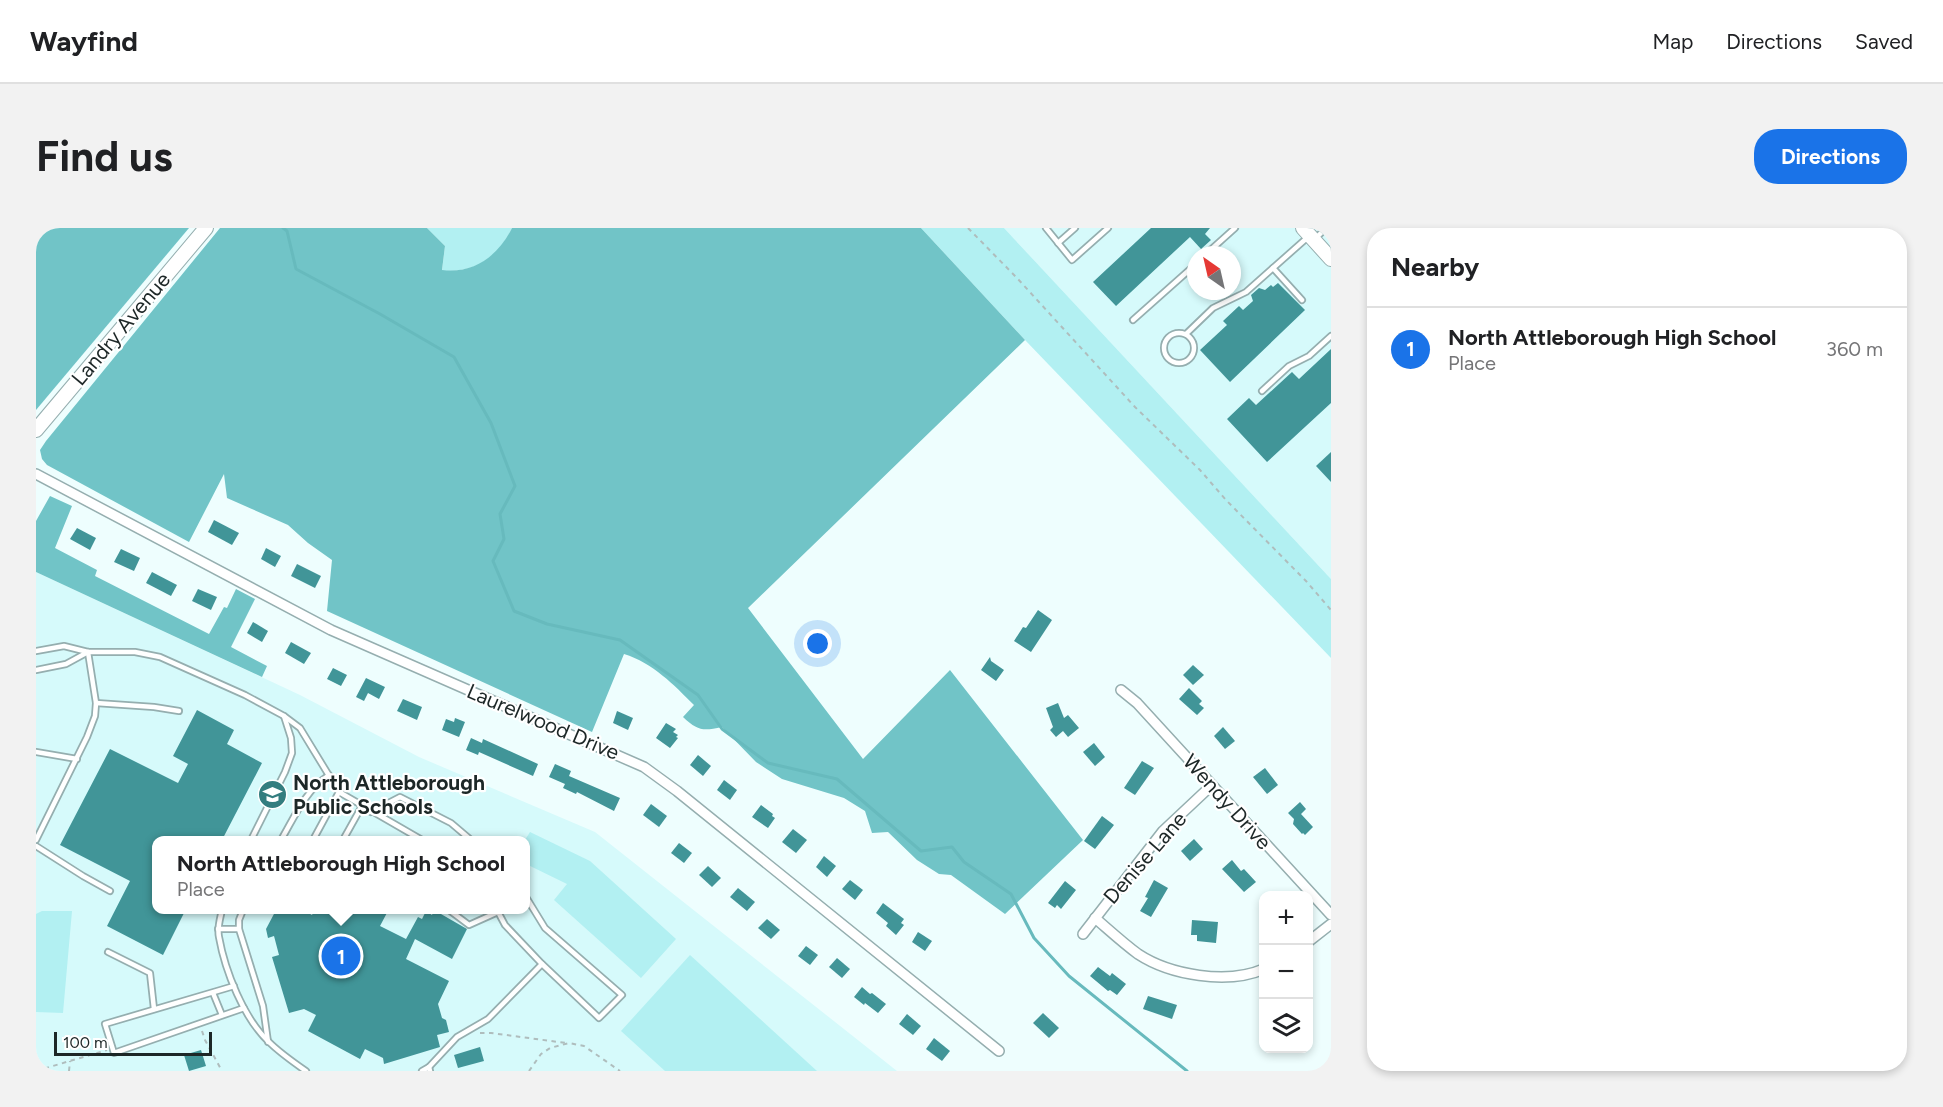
<!DOCTYPE html>
<html lang="en">
<head>
<meta charset="utf-8">
<style>
  body { margin:0; font-family:Figtree,sans-serif; background:#f2f2f2; color:#202124 }
  .controls { position:absolute; right:18px; bottom:18px; display:grid; overflow:hidden; border-radius:12px; box-shadow:0 3px 9px #0003 }
  .controls button { width:54px; height:54px; display:grid; place-items:center; padding:0; border:0; border-bottom:2px solid #e0e0e0; background:#fff; color:#202124; font:30px sans-serif }
  .compass { position:absolute; left:1151px; top:18px; width:54px; height:54px; border-radius:50%; background:#fff; box-shadow:0 3px 9px #0003; rotate:326deg }
  .scale { position:absolute; left:18px; bottom:15px; width:158px; box-sizing:border-box; padding-left:6px; border:3px solid #1d2727; border-top:0; font-size:16px; line-height:21px; white-space:nowrap; color:#1d2727; -webkit-text-stroke:4px #fff; paint-order:stroke }
  .you { position:absolute; left:782px; top:416px; width:21px; height:21px; margin:-15px; border:4px solid #fff; border-radius:50%; background:#1a73e8; box-shadow:0 0 0 9px #1a73e833 }
  .badge { display:grid; place-items:center; width:39px; height:39px; border-radius:50%; background:#1a73e8; color:#fff; font-size:20px; font-weight:700 }
  .pin { position:absolute; translate:-50% -50%; border:3px solid #fff; box-shadow:0 2px 6px #0006 }
  .popup { position:absolute; left:116px; top:608px; width:378px; height:78px; box-sizing:border-box; display:grid; place-content:center; border-radius:12px; background:#fff; filter:drop-shadow(0 2px 4px #0005); font-size:20px; white-space:nowrap; color:#757577 }
  .popup b { font-size:22px; color:#202124 }
  .popup::after { content:''; position:absolute; left:50%; top:100%; margin-left:-12px; border:12px solid transparent; border-top-color:#fff }
  .list { margin:0; padding:0; list-style:none }
  h2 { display:flex; justify-content:space-between; align-items:center; height:78px; margin:0; padding:0 24px; font-size:26px }
  h2 small { font-size:20px; font-weight:400; color:#757577 }
  .list li { display:grid; grid-template-columns:39px 1fr auto; gap:18px; align-items:center; box-sizing:border-box; height:84px; padding:0 24px; border-top:2px solid #e0e0e0 }
  .list b { display:block; font-size:22px; white-space:nowrap }
  .list p { margin:0; font-size:20px; white-space:nowrap; color:#757577 }
  .list em { font-size:20px; font-style:normal; color:#757577 }
  .icon { flex:none; width:33px; height:33px; fill:none; stroke:currentColor; stroke-width:2; stroke-linecap:round; stroke-linejoin:round }
  .map { position:relative; flex:none; width:1295px; height:843px; overflow:hidden; border-radius:24px }
  header { display:flex; align-items:center; gap:36px; box-sizing:border-box; height:84px; padding:0 30px; background:#fff; border-bottom:2px solid #e0e0e0 }
  header strong { font-size:28px }
  nav { display:flex; gap:33px; margin-inline-start:auto; font-size:21px }
  .intro { display:flex; align-items:center; justify-content:space-between; box-sizing:border-box; height:144px; padding:0 36px }
  h1 { margin:0; font-size:42px }
  .button { padding:15px 27px; border-radius:24px; background:#1a73e8; color:#fff; font-size:21px; font-weight:700 }
  main { display:flex; gap:36px; padding:0 36px }
  aside { flex:1; background:#fff; border-radius:24px; box-shadow:0 3px 9px #0003 }
  .map>svg:first-child { display:block }
</style>
</head>
<body>
<header>
<strong>Wayfind</strong>
<nav><a>Map</a><a>Directions</a><a>Saved</a></nav>
</header>
<div class="intro"><h1>Find us</h1><a class="button">Directions</a></div>
<main>
<div class="map">
<svg width="1295" height="843" viewBox="0 0 1295 843">
  <rect width="100%" height="100%" fill="#eefefe"/>
  <g fill="#d6fafb" fill-rule="evenodd">
    <path d="M968,0H1295V351ZM1160,27H1196V63H1160Z"/>
    <path d="M0,344L264,467L383,529L559,604L861,843H0ZM121,612H490V682H121Z"/>
  </g>
  <g fill="#b2f0f2">
    <path d="M391,0H476C461,31 440,44 406,43L409,18Z"/>
    <path d="M885,0H968L1295,351V430L989,112Z"/>
    <path d="M494,604L554,633L640,711L605,750L518,672L531,656L490,636L489,612Z"/>
    <path d="M6,683H36L27,785L0,784V686Z"/>
    <path d="M654,727L781,843H629L585,803Z"/>
  </g>
  <g fill="#71c4c7">
    <path d="M0,0H153L0,182Z"/>
    <path d="M184,0H391L409,18L406,42C438,46 462,28 476,0H885L989,112L712,380L827,531L914,442L1047,612L969,686L915,647L903,646L881,632L852,604L836,605L829,583L808,570L746,551L720,534L686,499C667,503 662,503 647,489L658,477C638,457 617,435 588,426L556,504L291,383L296,332L272,315L252,297L191,270L188,246L153,314L11,237L6,231L4,222L10,213Z"/>
    <path d="M14,268L36,278L19,320L61,342L59,348L173,406L188,379L191,380L200,361L219,371L195,419L231,438L226,449L0,344V293Z"/>
  </g>
  <g fill="none" stroke-linecap="round" stroke-linejoin="round">
    <path stroke="#67babd" stroke-width="3" d="M247,0L251,3L260,41L344,86L418,129L455,195L479,258L464,286L468,311L457,333L478,383L511,396L584,412L662,467L686,501L732,535L801,551L885,623L916,619L928,634L975,666L998,710L1033,748L1151,843"/>
  </g>
  <g fill="#419598">
    <path d="M1115,0H1174L1169,6L1175,12L1165,21L1154,9L1080,78L1057,54Z"/>
    <path d="M1242,55L1269,82L1194,154L1164,122L1191,97L1187,93L1203,78L1207,82L1217,73L1215,67L1223,60L1229,62L1235,57L1237,59Z"/>
    <path d="M1295,121V175L1231,234L1191,191L1213,170L1220,177L1256,144L1263,151Z"/>
    <path d="M1295,224V254L1280,238Z"/>
    <path d="M178,292L203,305L196,317L172,304Z"/>
    <path d="M41,300L60,310L54,322L34,311Z"/>
    <path d="M230,320L245,328L239,339L225,331Z"/>
    <path d="M85,321L104,330L98,343L78,334Z"/>
    <path d="M261,336L285,348L279,360L255,348Z"/>
    <path d="M116,344L141,357L135,368L110,355Z"/>
    <path d="M162,361L181,369L175,382L156,373Z"/>
    <path d="M1002,382L1016,392L995,424L978,413L987,399L990,400Z"/>
    <path d="M217,394L232,403L226,414L211,405Z"/>
    <path d="M255,414L275,425L268,436L249,425Z"/>
    <path d="M954,429L955,433L968,442L960,453L945,442Z"/>
    <path d="M1157,437L1168,447L1157,457L1147,447Z"/>
    <path d="M297,440L311,447L305,458L291,451Z"/>
    <path d="M330,450L349,459L343,471L332,465L328,473L320,469Z"/>
    <path d="M1153,460L1166,473L1163,476L1168,480L1161,487L1143,471Z"/>
    <path d="M367,471L386,479L381,492L361,483Z"/>
    <path d="M1022,475L1028,490L1032,487L1043,500L1032,509L1027,503L1020,509L1014,502L1017,499L1010,480Z"/>
    <path d="M161,482L198,502L191,516L226,535L186,612H120V681H150L127,727L71,698L94,653L24,617L74,521L142,555L152,536L137,528Z"/>
    <path d="M581,483L597,490L592,502L577,495Z"/>
    <path d="M419,490L429,494L423,509L406,502L410,491L418,494Z"/>
    <path d="M630,495L640,501L637,504L642,507L640,509L642,510L634,520L620,510Z"/>
    <path d="M1187,499L1199,513L1189,521L1178,508Z"/>
    <path d="M435,510L446,515L447,511L502,536L497,548L443,524L442,527L430,522Z"/>
    <path d="M1058,515L1069,529L1059,538L1047,524Z"/>
    <path d="M662,527L675,538L667,548L654,537Z"/>
    <path d="M1106,533L1118,540L1099,567L1088,560Z"/>
    <path d="M519,536L535,543L533,548L584,570L578,583L541,564L540,566L527,560L529,556L513,549Z"/>
    <path d="M1229,540L1242,557L1231,566L1217,549Z"/>
    <path d="M688,552L701,562L694,572L681,562Z"/>
    <path d="M1264,574L1270,581L1265,586L1277,599L1269,607L1267,605L1266,606L1257,596L1258,591L1252,585Z"/>
    <path d="M615,576L631,588L623,599L607,587Z"/>
    <path d="M725,577L737,586L736,588L739,590L732,600L716,589Z"/>
    <path d="M1066,588L1078,597L1059,621L1048,613Z"/>
    <path d="M757,601L771,612L760,625L746,614Z"/>
    <path d="M1158,611L1167,621L1154,633L1145,623Z"/>
    <path d="M643,615L656,625L648,635L635,625Z"/>
    <path d="M788,628L800,638L791,649L780,639Z"/>
    <path d="M1196,632L1205,643L1208,641L1220,654L1208,664L1186,641Z"/>
    <path d="M672,638L685,650L676,659L663,647Z"/>
    <path d="M814,652L827,662L819,672L806,661Z"/>
    <path d="M1118,652L1132,660L1115,689L1104,683L1112,670L1109,669Z"/>
    <path d="M1029,653L1040,662L1025,681L1021,677L1019,680L1012,675Z"/>
    <path d="M702,660L719,674L711,683L694,669Z"/>
    <path d="M847,675L868,691L865,695L868,697L860,707L850,698L852,695L840,685Z"/>
    <path d="M247,681H265L276,687L279,681L286,685L297,681H353L344,698L370,711L382,689L386,691L390,683L396,687L398,682L431,701L416,731L379,711L370,731L413,753L402,776L406,790L410,792L413,804L401,807L404,819L348,836L347,830L329,821L324,831L272,803L280,787L268,781L253,785L236,729L243,727L238,708L232,710L230,701L239,684Z"/>
    <path d="M731,691L744,702L735,711L722,700Z"/>
    <path d="M1156,692L1182,694L1180,715L1161,713V707H1155Z"/>
    <path d="M882,704L896,713L889,723L876,714Z"/>
    <path d="M770,718L782,727L774,737L762,728Z"/>
    <path d="M801,730L814,741L806,750L793,739Z"/>
    <path d="M1062,739L1074,748L1076,745L1090,756L1081,767L1074,762L1072,763L1054,748Z"/>
    <path d="M826,759L834,766L836,765L850,776L842,785L829,775L828,777L818,769Z"/>
    <path d="M1112,768L1141,777L1136,791L1107,781Z"/>
    <path d="M1007,785L1023,800L1013,810L997,795Z"/>
    <path d="M871,786L885,798L877,807L863,796Z"/>
    <path d="M898,810L914,823L906,833L890,821Z"/>
    <path d="M444,819L448,833L422,840L418,827Z"/>
    <path d="M165,822L170,838L153,843L148,827Z"/>
  </g>
  <g fill="none" stroke-linecap="round" stroke-linejoin="round">
    <defs>
      <g id="lane">
        <path d="M1010,0L1036,32L1072,0"/>
        <path d="M1280,10L1290,0"/>
        <path d="M1022,15L1039,0"/>
        <path d="M1169,27L1199,0"/>
        <path d="M1266,72L1237,40L1272,9"/>
        <path d="M1097,92L1160,36"/>
        <circle cx="1143" cy="120" r="15"/>
        <path d="M1150,106L1177,80L1210,64L1237,40"/>
        <path d="M1226,163L1253,138L1273,128L1295,108"/>
        <path d="M0,423L28,418L52,424H99L124,429L209,467L248,488L264,500L303,564L386,612"/>
        <path d="M0,442L30,436L52,424"/>
        <path d="M60,475L118,479L143,483"/>
        <path d="M0,524L41,531"/>
        <path d="M335,584L364,569L415,595L435,612"/>
        <path d="M0,612L51,509L59,488L60,475L52,424"/>
        <path d="M215,612L249,544L256,525L255,510L248,488"/>
        <path d="M245,612C259,588 269,563 293,547"/>
        <path d="M277,612L303,564"/>
        <path d="M307,612L326,578"/>
        <path d="M0,618L47,648L74,663"/>
        <path d="M186,682C184,691 181,700 183,709C189,743 208,791 233,814C244,825 257,834 270,843"/>
        <path d="M207,682L203,692V701L227,778L232,814"/>
        <path d="M413,682L433,697L462,684"/>
        <path d="M461,682L469,697L506,736L563,790L586,767L509,700L490,669"/>
        <path d="M182,701H203"/>
        <path d="M72,724L114,745L118,781"/>
        <path d="M198,758L69,796L78,825L208,780"/>
        <path d="M177,765L186,787"/>
        <path d="M393,839L421,809L452,791L506,736"/>
        <path d="M386,843L393,839L394,843"/>
      </g>
      <g id="street">
        <path d="M0,246L295,402L608,539L641,563L963,823"/>
        <path d="M1085,462L1101,475L1295,687"/>
        <path d="M1059,690C1073,702 1087,715 1102,726C1134,747 1191,757 1228,741"/>
        <path d="M1047,706L1127,603L1176,557"/>
        <path d="M1272,714L1295,696"/>
      </g>
      <g id="secondary">
        <path d="M1267,0L1295,31"/>
        <path d="M0,202L170,0"/>
      </g>
    </defs>
    <use href="#lane" stroke="#95aeaf" stroke-width="8"/>
    <use href="#street" stroke="#95aeaf" stroke-width="12"/>
    <use href="#secondary" stroke="#95aeaf" stroke-width="16"/>
    <g stroke="#afbdbd" stroke-width="2" stroke-dasharray="4.5 4.5" stroke-linecap="butt">
      <path d="M932,0L981,50L1099,179L1164,242L1190,272L1270,353L1295,382"/>
      <path d="M166,803L169,812L186,843"/>
      <path d="M444,805H455L530,815"/>
      <path d="M0,843L71,822"/>
      <path d="M33,843L34,833"/>
      <path d="M493,843L505,826L514,820L533,815L548,818L584,843"/>
    </g>
    <use href="#lane" stroke="#fff" stroke-width="4.5"/>
    <use href="#street" stroke="#fff" stroke-width="9"/>
    <use href="#secondary" stroke="#fff" stroke-width="14"/>
  </g>
  <defs>
    <symbol id="school-disc" viewBox="-11 -11 22 22"><circle r="9.5" fill="#337d7f" stroke="#fff"/><path d="M0-5L7-2L0 1L-7-2ZM-4 1L0 2.5L4 1V4Q0 6-4 4Z" fill="#fff"/></symbol>
  </defs>
  <g fill-rule="evenodd">
    <use href="#school-disc" x="220" y="550" width="33" height="33"/>
  </g>
  <g text-anchor="middle" stroke-width="4.5" stroke-linejoin="round" paint-order="stroke">
    <g font-size="21" fill="#1d2727" stroke="#fff">
      <text transform="translate(85 101) rotate(-50)" y="7">Landry Avenue</text>
      <text transform="translate(507 494) rotate(23)" y="7">Laurelwood Drive</text>
      <text transform="translate(1191 574) rotate(48)" y="7">Wendy Drive</text>
      <text transform="translate(1109 630) rotate(-49)" y="7">Denise Lane</text>
    </g>
    <g font-size="21" font-weight="bold" fill="#1d2727" stroke="#fff" text-anchor="start">
      <text x="257" y="562">North Attleborough<tspan x="257" dy="24">Public Schools</tspan></text>
    </g>
  </g>
</svg>
<div class="controls">
<button>+</button>
<button>−</button>
<button><svg class="icon" aria-label="layers" viewBox="0 0 24 24"><path d="M12 4l9 5-9 5-9-5zM3 14l9 5 9-5"/></svg></button>
</div>
<svg class="compass" viewBox="-18 -18 36 36"><path d="M0-13l5 13h-10z" fill="#e53935"/><path d="M0 13l5-13h-10z" fill="#757577"/></svg>
<div class="scale">100 m</div>
<div class="you"></div>
<div class="pin badge" style="left:305px;top:728px">1</div>
<div class="popup"><b>North Attleborough High School</b>Place</div>
</div>
<aside>
<h2>Nearby<small></small></h2>
<ul class="list">
<li><span class="badge">1</span><div><b>North Attleborough High School</b><p>Place</p></div><em>360 m</em></li>
</ul>
</aside>
</main>
</body>
</html>
